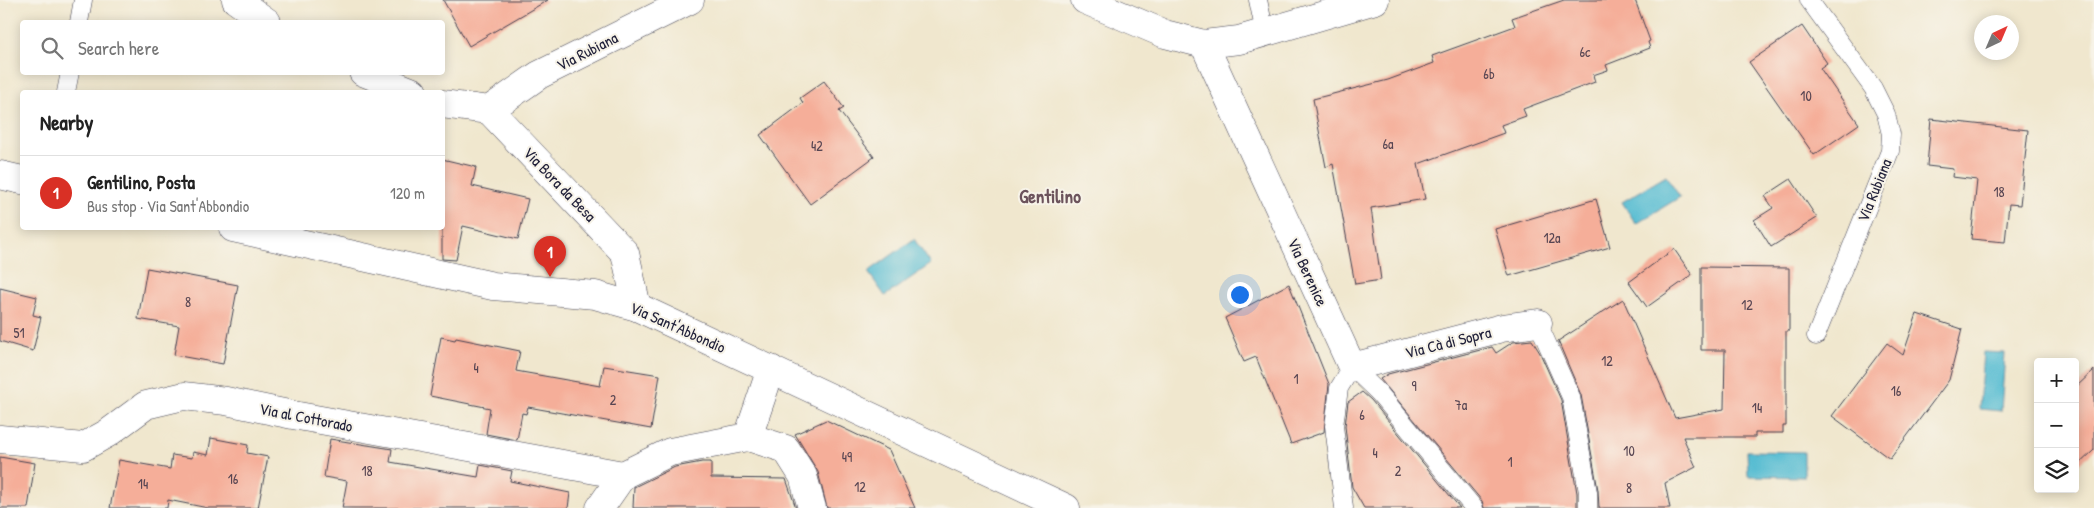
<!DOCTYPE html>
<html lang="en">
<head>
<meta charset="utf-8">
<style>
  body { margin:0; font-family:"Patrick Hand",sans-serif; background:#f6f6f6; color:#222 }
  .controls { position:absolute; right:15px; bottom:15px; display:grid; overflow:hidden; border-radius:5px; box-shadow:0 2px 12px #0003 }
  .controls button { width:45px; height:45px; display:grid; place-items:center; padding:0; border:0; border-bottom:1px solid #e0e0e0; background:#fff; color:#222; font:25px sans-serif }
  .compass { position:absolute; left:1974px; top:15px; width:45px; height:45px; border-radius:50%; background:#fff; box-shadow:0 2px 12px #0003; rotate:44deg }
  .you { position:absolute; left:1239px; top:294px; width:18px; height:18px; margin:-12px; border:4px solid #fff; border-radius:50%; background:#1a73e8; box-shadow:0 0 0 8px #1a73e833 }
  .badge { display:grid; place-items:center; width:32px; height:32px; border-radius:50%; background:#d93025; color:#fff; font-size:16px; font-weight:700 }
  .pin { position:absolute; translate:-50% -41px; filter:drop-shadow(0 1px 2px #0008) }
  .pin::after { content:''; position:absolute; top:26px; width:18px; height:15px; background:inherit; clip-path:polygon(0 0,100% 0,50% 100%) }
  .list { margin:0; padding:0; list-style:none }
  h2 { display:flex; justify-content:space-between; align-items:center; height:65px; margin:0; padding:0 20px; font-size:21px }
  h2 small { font-size:16px; font-weight:400; color:#767676 }
  .list li { display:grid; grid-template-columns:32px 1fr auto; gap:15px; align-items:center; box-sizing:border-box; height:75px; padding:0 20px; border-top:1px solid #e0e0e0 }
  .list b { display:block; font-size:19px; white-space:nowrap }
  .list p { margin:0; font-size:16px; white-space:nowrap; color:#767676 }
  .list em { font-size:16px; font-style:normal; color:#767676 }
  .icon { flex:none; width:28px; height:28px; fill:none; stroke:currentColor; stroke-width:2; stroke-linecap:round; stroke-linejoin:round }
  .map { position:relative; flex:none; width:2094px; height:508px; overflow:hidden }
  .search { position:absolute; background:#fff; box-shadow:0 2px 12px #0003; left:20px; top:20px; width:425px; height:55px; display:flex; align-items:center; gap:12px; box-sizing:border-box; padding:0 18px; border-radius:5px; color:#767676; font-size:19px }
  .panel { position:absolute; background:#fff; box-shadow:0 2px 12px #0003; left:20px; top:90px; width:425px; height:140px; border-radius:5px }
  .map>svg:first-child { display:block }
</style>
</head>
<body>
<div class="map">
<svg width="2094" height="508" viewBox="0 0 2094 508">
  <rect width="100%" height="100%" fill="#f7f3e8"/>
  <filter id="ink" filterUnits="userSpaceOnUse"><feTurbulence type="fractalNoise" baseFrequency=".02" numOctaves="2"/><feDisplacementMap in="SourceGraphic" scale="10" xChannelSelector="R" yChannelSelector="G"/><feConvolveMatrix kernelMatrix="1 2 1 2 8 2 1 2 1" color-interpolation-filters="sRGB"/></filter>
  <filter id="wash" filterUnits="userSpaceOnUse"><feTurbulence type="fractalNoise" baseFrequency=".0096" numOctaves="4" result="noise"/><feDisplacementMap in="SourceGraphic" scale="20" xChannelSelector="R" yChannelSelector="G"/><feGaussianBlur stdDeviation="1.12" result="paint"/><feColorMatrix in="noise" values="0 0 0 0 0 0 0 0 0 0 0 0 0 0 0 0 0 1.4 0 .05"/><feComposite in="paint" operator="in"/></filter>
  <g filter="url(#wash)">
    <rect width="100%" height="100%" fill="#f0e7ce"/>
    <g fill="#55bcd2" stroke="#3c6f86">
      <path d="M1666,176L1680,197L1636,224L1622,202Z"/>
      <path d="M914,239L931,264L885,296L868,272Z"/>
      <path d="M1983,352L2005,353L2001,411L1979,409Z"/>
      <path d="M1747,451L1804,452V477L1748,476Z"/>
    </g>
    <g id="blocks">
      <g fill="#f5ae99">
        <path d="M443,0H548L469,46Z"/>
        <path d="M1564,0H1635L1650,41L1648,42L1650,48L1606,65L1608,70L1593,75L1595,82L1523,109L1526,116L1501,125L1504,133L1418,164L1425,199L1371,208L1381,280L1355,284L1333,164L1326,167L1313,99L1388,80L1434,63L1432,56L1515,26L1512,18Z"/>
        <path d="M1802,26L1827,63L1820,68L1859,124L1814,155L1749,62Z"/>
        <path d="M824,81L844,108L839,111L874,157L810,204L760,135L803,103L800,98Z"/>
        <path d="M1931,119L2028,130L2020,205L2009,204L2005,242L1971,239L1977,180L1952,177L1953,169L1927,166Z"/>
        <path d="M442,159L476,167L472,186L528,199L518,239L463,226L456,260L442,259Z"/>
        <path d="M1791,179L1817,218L1771,247L1754,220L1773,208L1765,196Z"/>
        <path d="M1596,199L1610,247L1509,276L1495,229Z"/>
        <path d="M1674,249L1692,275L1647,307L1629,282Z"/>
        <path d="M1701,267L1789,268V331H1786V426H1783V433H1755V437H1683L1696,467L1665,483L1670,508H1599L1598,490L1581,395L1558,341L1623,299L1675,418L1724,409L1725,350H1701Z"/>
        <path d="M147,268L238,285L223,364L174,355L179,326L138,319Z"/>
        <path d="M1289,284L1329,384L1324,432L1291,444L1256,357L1244,362L1225,318Z"/>
        <path d="M0,288L37,297L33,315L41,317L33,351L0,341Z"/>
        <path d="M1917,314L1962,329L1949,380L1890,459L1832,416L1887,343L1903,355Z"/>
        <path d="M441,337L455,340L456,338L520,351L516,371L600,386L604,366L660,375L651,429L528,407L526,414L522,413L517,440L486,434L490,408L430,396Z"/>
        <path d="M1532,340L1540,353L1561,400L1577,493V508H1484L1482,501L1380,379L1388,374L1492,347L1496,353L1513,342Z"/>
        <path d="M2094,370V450L2075,468V388Z"/>
        <path d="M1362,392L1371,400L1460,508H1364L1352,487L1345,426L1348,402Z"/>
        <path d="M826,420L889,450L915,508H827L818,472L795,434Z"/>
        <path d="M211,438L248,445L247,453L268,457L258,508H208L168,500L167,508H110L119,460L170,469L172,455L192,458L193,452L208,455Z"/>
        <path d="M330,439L392,449L390,462L478,477L480,465L512,471L510,481L570,493L568,508H342L347,481L324,477Z"/>
        <path d="M0,457L35,463L28,508H0Z"/>
        <path d="M702,462H711V478L786,479L796,508H633L634,487L675,467Z"/>
      </g>
    </g>
  </g>
  <g filter="url(#ink)">
    <use href="#blocks" fill-opacity="0" stroke="#414051" stroke-width="1"/>
    <g fill="none" stroke-linecap="round" stroke-linejoin="round">
      <defs>
        <g id="service">
          <path d="M1258,0L1265,33"/>
          <path d="M1809,0L1873,88L1886,114L1891,134L1890,151L1816,336"/>
          <path d="M79,22L83,0"/>
          <path d="M66,92L70,72"/>
          <path d="M1538,323L1571,397L1588,492V508"/>
          <path d="M1344,508L1334,426L1339,388L1352,367L1379,393L1474,508"/>
        </g>
        <g id="minor">
          <path d="M236,0L267,22"/>
          <path d="M1085,0L1165,34L1204,44L1239,40L1375,0"/>
          <path d="M1204,44L1352,367L1502,328L1538,323"/>
          <path d="M363,72L413,92"/>
          <path d="M442,104L489,110L625,253L637,307"/>
          <path d="M489,110L539,75L690,0"/>
          <path d="M771,369L748,437L786,449L803,476L812,508"/>
          <path d="M0,439L83,447L108,433L146,405L184,396L226,401L293,415L623,475"/>
          <path d="M600,508L623,475L670,452L748,437"/>
        </g>
        <g id="tertiary">
          <path d="M0,175L22,180"/>
          <path d="M233,228L493,286L595,295L637,307L1066,508"/>
        </g>
      </defs>
      <use href="#service" stroke="#414051" stroke-width="19"/>
      <use href="#minor" stroke="#414051" stroke-width="29"/>
      <use href="#tertiary" stroke="#414051" stroke-width="29"/>
      <use href="#service" stroke="#fff" stroke-width="18"/>
      <use href="#minor" stroke="#fff" stroke-width="28"/>
      <use href="#tertiary" stroke="#fff" stroke-width="28"/>
    </g>
  </g>
  <g text-anchor="middle" stroke-width="4" stroke-linejoin="round" paint-order="stroke">
    <g font-size="14" fill="#574552">
      <text x="1585" y="57">6c</text>
      <text x="1489" y="79">6b</text>
      <text x="1806" y="101">10</text>
      <text x="1388" y="149">6a</text>
      <text x="817" y="151">42</text>
      <text x="1999" y="197">18</text>
      <text x="1552" y="243">12a</text>
      <text x="188" y="307">8</text>
      <text x="1747" y="310">12</text>
      <text x="19" y="338">51</text>
      <text x="1607" y="366">12</text>
      <text x="476" y="373">4</text>
      <text x="1296" y="384">1</text>
      <text x="1414" y="391">9</text>
      <text x="1896" y="396">16</text>
      <text x="613" y="405">2</text>
      <text x="1461" y="410">7a</text>
      <text x="1757" y="413">14</text>
      <text x="1362" y="420">6</text>
      <text x="1629" y="456">10</text>
      <text x="1375" y="458">4</text>
      <text x="847" y="462">49</text>
      <text x="1510" y="467">1</text>
      <text x="367" y="476">18</text>
      <text x="1398" y="476">2</text>
      <text x="233" y="484">16</text>
      <text x="143" y="489">14</text>
      <text x="860" y="492">12</text>
      <text x="1629" y="493">8</text>
    </g>
    <g font-size="16" fill="#22223b" stroke="#f7f3e8">
      <text transform="translate(587 51) rotate(-27)" y="6">Via Rubiana</text>
      <text transform="translate(560 184) rotate(46)" y="6">Via Bora da Besa</text>
      <text transform="translate(1874 190) rotate(-68)" y="6">Via Rubiana</text>
      <text transform="translate(1308 272) rotate(65)" y="6">Via Berenice</text>
      <text transform="translate(678 327) rotate(24)" y="6">Via Sant'Abbondio</text>
      <text transform="translate(1448 342) rotate(-14)" y="6">Via Cà di Sopra</text>
      <text transform="translate(306 417) rotate(11)" y="6">Via al Cottorado</text>
    </g>
    <g font-size="19" font-weight="bold" fill="#6c535c" stroke="#f7f3e8">
      <text x="1050" y="203">Gentilino</text>
    </g>
  </g>
</svg>
<div class="controls">
<button>+</button>
<button>−</button>
<button><svg class="icon" aria-label="layers" viewBox="0 0 24 24"><path d="M12 4l9 5-9 5-9-5zM3 14l9 5 9-5"/></svg></button>
</div>
<svg class="compass" viewBox="-18 -18 36 36"><path d="M0-13l5 13h-10z" fill="#e53935"/><path d="M0 13l5-13h-10z" fill="#767676"/></svg>
<div class="you"></div>
<div class="pin badge" style="left:550px;top:277px">1</div>
<div class="search"><svg class="icon" aria-label="search" viewBox="0 0 24 24"><circle cx="10" cy="10" r="6"/><path d="M15 15l6 6"/></svg>Search here</div>
<section class="panel">
<h2>Nearby<small></small></h2>
<ul class="list">
<li><span class="badge">1</span><div><b>Gentilino, Posta</b><p>Bus stop · Via Sant'Abbondio</p></div><em>120 m</em></li>
</ul>
</section>
</div>
</body>
</html>
